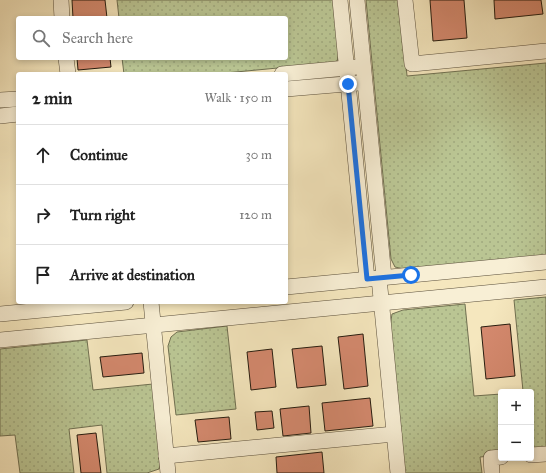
<!DOCTYPE html>
<html lang="en">
<head>
<meta charset="utf-8">
<style>
  body { margin:0; font-family:"IM FELL Great Primer",serif; background:#f6f6f6; color:#222 }
  .controls { position:absolute; right:12px; bottom:12px; display:grid; overflow:hidden; border-radius:4px; box-shadow:0 2px 6px #0003 }
  .controls button { width:36px; height:36px; display:grid; place-items:center; padding:0; border:0; border-bottom:1px solid #e0e0e0; background:#fff; color:#222; font:20px sans-serif }
  .stop { position:absolute; width:12px; height:12px; margin:-9px; border:3px solid #1a73e8; border-radius:50%; background:#fff }
  .stop.end { background:#1a73e8; border-color:#fff; box-shadow:0 1px 4px #0008 }
  .list { margin:0; padding:0; list-style:none }
  h2 { display:flex; justify-content:space-between; align-items:center; height:52px; margin:0; padding:0 16px; font-size:17px }
  h2 small { font-size:13px; font-weight:400; color:#767676 }
  .list li { display:grid; grid-template-columns:26px 1fr auto; gap:12px; align-items:center; box-sizing:border-box; height:60px; padding:0 16px; border-top:1px solid #e0e0e0 }
  .list b { display:block; font-size:15px; white-space:nowrap }
  .list em { font-size:13px; font-style:normal; color:#767676 }
  .icon { flex:none; width:22px; height:22px; fill:none; stroke:currentColor; stroke-width:2; stroke-linecap:round; stroke-linejoin:round }
  .map { position:relative; flex:none; width:546px; height:473px; overflow:hidden }
  .search { position:absolute; background:#fff; box-shadow:0 2px 6px #0003; left:16px; top:16px; width:272px; height:44px; display:flex; align-items:center; gap:10px; box-sizing:border-box; padding:0 14px; border-radius:4px; color:#767676; font-size:15px }
  .panel { position:absolute; background:#fff; box-shadow:0 2px 6px #0003; left:16px; top:72px; width:272px; height:232px; border-radius:4px }
  .map>svg:first-child { display:block }
</style>
</head>
<body>
<div class="map">
<svg width="546" height="473" viewBox="0 0 546 473">
  <defs>
    <pattern id="grass-dots" width="8" height="8" patternUnits="userSpaceOnUse"><rect width="8" height="8" fill="#bac593"/><path d="M2 2h.1M6 6h.1" fill="none" stroke="#a0a97e" stroke-width="1.8" stroke-linecap="round"/></pattern>
  </defs>
  <rect width="100%" height="100%" fill="#f5e7be"/>
  <filter id="stains"><feTurbulence type="fractalNoise" baseFrequency=".005" numOctaves="4"/><feColorMatrix values="0 0 0 0 .2 0 0 0 0 .09 0 0 0 0 .02 0 0 0 .5 -.17"/></filter>
  <radialGradient id="worn" r=".72"><stop offset=".6" stop-color="#630" stop-opacity="0"/><stop offset="1" stop-color="#630" stop-opacity=".3"/></radialGradient>
  <g fill="url(#grass-dots)" stroke="#707051">
    <path d="M117,0H334L339,54L337,61L330,63L215,74H124L122,58H286V18H119Z"/>
    <path d="M366,0H400L407,76L546,63V256L404,269L395,267L391,259Z"/>
    <path d="M546,297V451L531,452V392H519L523,391L514,300Z"/>
    <path d="M465,304L474,396L501,394V455L480,457L482,473H404L390,327L392,314L403,310Z"/>
    <path d="M227,326L236,409L176,415L168,346L171,337L177,332Z"/>
    <path d="M87,340L93,390L153,384L161,460L159,469L147,473H107L102,425L69,429L74,473H20L15,435L0,436V349Z"/>
  </g>
  <g fill="#d4896e" stroke="#261c0f">
    <path d="M72,0H105L107,18H73Z"/>
    <path d="M430,0H464L467,38L433,41Z"/>
    <path d="M494,0H541L543,14L495,19Z"/>
    <path d="M77,58H110L111,67L78,70Z"/>
    <path d="M510,324L515,376L486,379L481,327Z"/>
    <path d="M363,334L368,386L344,389L338,337Z"/>
    <path d="M322,346L326,385L297,388L292,349Z"/>
    <path d="M272,349L276,387L251,390L247,352Z"/>
    <path d="M142,353L144,373L103,377L100,357Z"/>
    <path d="M370,398L373,426L325,431L322,403Z"/>
    <path d="M309,406L311,433L283,436L280,409Z"/>
    <path d="M272,411L274,428L257,430L255,412Z"/>
    <path d="M229,417L231,439L198,442L195,420Z"/>
    <path d="M96,433L101,473H81L77,435Z"/>
    <path d="M322,452L324,473H277L276,457Z"/>
  </g>
  <g fill="none" stroke-linecap="round" stroke-linejoin="round">
    <defs>
      <g id="minor">
        <path d="M61,0L62,18"/>
        <path d="M340,0L367,279"/>
        <path d="M357,0L384,277"/>
        <path d="M405,0L412,64L546,51"/>
        <path d="M66,58L68,74"/>
        <path d="M282,74L357,67"/>
        <path d="M286,89L358,83"/>
        <path d="M0,100L18,99"/>
        <path d="M0,116L18,114"/>
        <path d="M379,278L398,473"/>
        <path d="M286,287L546,262"/>
        <path d="M151,302L168,473"/>
        <path d="M0,314L126,302"/>
        <path d="M0,340L546,287"/>
        <path d="M531,455L546,454"/>
        <path d="M166,456L394,434"/>
        <path d="M492,473L491,458L501,457"/>
      </g>
    </defs>
    <use href="#minor" stroke="#5a4f3b" stroke-width="16"/>
    <use href="#minor" stroke="#f8efd5" stroke-width="15"/>
  </g>
  <g fill="none" stroke-linecap="round" stroke-linejoin="round">
    <path stroke="#1a73e8" stroke-width="5" d="M348,84L367,279L411,275"/>
  </g>
  <rect width="100%" height="100%" filter="url(#stains)"/>
  <rect width="100%" height="100%" fill="url(#worn)"/>
</svg>
<div class="controls">
<button>+</button>
<button>−</button>
</div>
<div class="stop" style="left:411px;top:275px"></div>
<div class="stop end" style="left:348px;top:84px"></div>
<div class="search"><svg class="icon" aria-label="search" viewBox="0 0 24 24"><circle cx="10" cy="10" r="6"/><path d="M15 15l6 6"/></svg>Search here</div>
<section class="panel">
<h2>2 min<small>Walk · 150 m</small></h2>
<ul class="list">
<li><svg class="icon" aria-label="ahead" viewBox="0 0 24 24"><path d="M12 20V5M6 11l6-6 6 6"/></svg><div><b>Continue</b></div><em>30 m</em></li>
<li><svg class="icon" aria-label="right" viewBox="0 0 24 24"><path d="M7 20v-9h11M14 6l5 5-5 5"/></svg><div><b>Turn right</b></div><em>120 m</em></li>
<li><svg class="icon" aria-label="arrive" viewBox="0 0 24 24"><path d="M6 21V4h12l-3 4 3 4H6"/></svg><div><b>Arrive at destination</b></div></li>
</ul>
</section>
</div>
</body>
</html>
